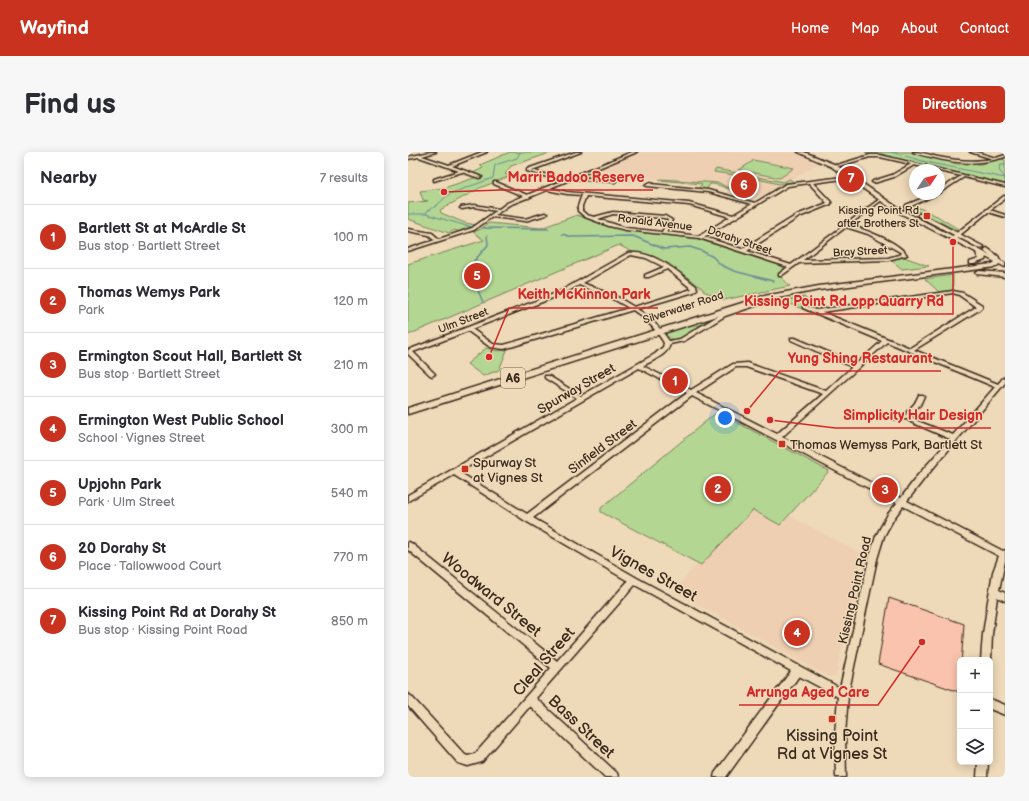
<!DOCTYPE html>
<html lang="en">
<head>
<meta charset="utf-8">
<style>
  body { margin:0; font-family:"Balsamiq Sans",sans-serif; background:#f7f7f7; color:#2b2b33 }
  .controls { position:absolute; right:12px; bottom:12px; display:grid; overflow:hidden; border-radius:6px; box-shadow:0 2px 10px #0003 }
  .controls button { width:36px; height:36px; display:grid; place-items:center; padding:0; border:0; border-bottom:1px solid #e1e1e2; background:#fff; color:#2b2b33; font:20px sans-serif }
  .compass { position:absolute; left:501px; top:12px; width:36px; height:36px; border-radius:50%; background:#fff; box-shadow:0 2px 10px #0003; rotate:55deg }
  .you { position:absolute; left:317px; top:266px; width:14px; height:14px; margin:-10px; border:3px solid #fff; border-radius:50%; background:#1a73e8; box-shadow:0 0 0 6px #1a73e833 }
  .badge { display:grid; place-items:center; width:26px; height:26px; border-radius:50%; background:#c8321e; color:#fff; font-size:13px; font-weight:700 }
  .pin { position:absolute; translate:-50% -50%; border:2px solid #fff; box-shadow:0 1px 4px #0006 }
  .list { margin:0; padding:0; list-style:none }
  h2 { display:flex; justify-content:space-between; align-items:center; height:52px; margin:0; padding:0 16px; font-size:17px }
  h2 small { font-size:13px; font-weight:400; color:#7c7c81 }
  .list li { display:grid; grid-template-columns:26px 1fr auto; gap:12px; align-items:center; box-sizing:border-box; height:64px; padding:0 16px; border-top:1px solid #e1e1e2 }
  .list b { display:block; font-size:15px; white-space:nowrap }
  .list p { margin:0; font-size:13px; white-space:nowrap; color:#7c7c81 }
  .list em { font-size:13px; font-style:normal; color:#7c7c81 }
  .icon { flex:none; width:22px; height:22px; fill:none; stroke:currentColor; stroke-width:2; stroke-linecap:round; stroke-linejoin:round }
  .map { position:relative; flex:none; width:597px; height:625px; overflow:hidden; border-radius:6px }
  header { display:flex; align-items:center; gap:24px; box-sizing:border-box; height:56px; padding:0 20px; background:#c8321e; color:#fff }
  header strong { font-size:19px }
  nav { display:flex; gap:22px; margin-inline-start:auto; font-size:14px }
  .intro { display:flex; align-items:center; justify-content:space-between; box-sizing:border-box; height:96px; padding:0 24px }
  h1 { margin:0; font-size:28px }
  .button { padding:10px 18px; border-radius:6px; background:#c8321e; color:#fff; font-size:14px; font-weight:700 }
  main { display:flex; gap:24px; padding:0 24px }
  aside { flex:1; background:#fff; border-radius:6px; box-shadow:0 2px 10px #0003 }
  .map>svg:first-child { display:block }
</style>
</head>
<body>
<header>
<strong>Wayfind</strong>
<nav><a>Home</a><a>Map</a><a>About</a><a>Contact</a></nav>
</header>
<div class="intro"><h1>Find us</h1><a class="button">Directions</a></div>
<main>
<aside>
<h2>Nearby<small>7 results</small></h2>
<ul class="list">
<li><span class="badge">1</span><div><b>Bartlett St at McArdle St</b><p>Bus stop · Bartlett Street</p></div><em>100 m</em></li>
<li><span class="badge">2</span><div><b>Thomas Wemys Park</b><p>Park</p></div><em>120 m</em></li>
<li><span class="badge">3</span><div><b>Ermington Scout Hall, Bartlett St</b><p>Bus stop · Bartlett Street</p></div><em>210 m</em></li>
<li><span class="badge">4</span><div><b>Ermington West Public School</b><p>School · Vignes Street</p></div><em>300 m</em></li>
<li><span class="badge">5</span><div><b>Upjohn Park</b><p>Park · Ulm Street</p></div><em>540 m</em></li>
<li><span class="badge">6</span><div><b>20 Dorahy St</b><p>Place · Tallowwood Court</p></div><em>770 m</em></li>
<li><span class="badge">7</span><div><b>Kissing Point Rd at Dorahy St</b><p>Bus stop · Kissing Point Road</p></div><em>850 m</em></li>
</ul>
</aside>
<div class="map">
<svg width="597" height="625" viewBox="0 0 597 625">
  <rect width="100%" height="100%" fill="#eed9b8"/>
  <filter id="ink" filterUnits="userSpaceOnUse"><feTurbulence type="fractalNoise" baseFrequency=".025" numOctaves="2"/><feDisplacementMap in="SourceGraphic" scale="8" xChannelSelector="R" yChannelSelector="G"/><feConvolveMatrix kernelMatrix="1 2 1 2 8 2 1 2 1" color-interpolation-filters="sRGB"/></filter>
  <g filter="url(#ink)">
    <g fill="#eecfb2">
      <path d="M234,0H386L413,10L355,45L337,41L334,44L323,42L326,39L309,32L234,26L221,32L211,29L210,27H203L210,24L187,17Z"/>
      <path d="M343,356L380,363L455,403L428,523L423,526L265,439Z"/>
    </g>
    <g fill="#b3d792" stroke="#778058">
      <path d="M102,0H145L103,14L97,22L102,24L72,36L32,58L33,61L57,71L69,73L65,77L52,80L46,78L41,81L0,67V51L20,49L15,48L12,39L36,36L72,24L65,21L75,16L72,13Z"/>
      <path d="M457,0H502L549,12H573L593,7L597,8V32L482,5L463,3Z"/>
      <path d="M345,9V8L386,16L372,26L331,18Z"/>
      <path d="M308,17L376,30L381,27L386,30L371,32L341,25L306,20Z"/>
      <path d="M253,27L311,31L320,36L333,33L334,35L329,39C320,38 312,32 302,32L298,38L290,37L294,32L251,28Z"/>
      <path d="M505,53L529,64L550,77L548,78L501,55Z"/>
      <path d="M169,63L202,75L287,86L376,115L377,117L371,123L382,134L316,148L295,139V137L260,111L222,99L211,93L0,183V112L76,88L65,80L71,78L81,71L133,76Z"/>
      <path d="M496,105L521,114L494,117L483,108Z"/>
      <path d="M545,123V138L531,140L517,127Z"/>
      <path d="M396,145L408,155L401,160L376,149Z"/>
      <path d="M306,165L307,166L297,172L287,174V177L274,186L266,188L258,184L259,180Z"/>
      <path d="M78,196L90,199L99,198L91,218L75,224L59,212Z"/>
      <path d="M309,260L421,319L372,373L345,358L293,413L193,360V356Z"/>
    </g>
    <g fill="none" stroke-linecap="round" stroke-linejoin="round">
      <g stroke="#698897" stroke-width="1">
        <path d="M483,0L518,10L597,26"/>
        <path d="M597,13H592L591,18L597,26"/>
        <path d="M0,62H18L19,59L27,55L41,42L85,26L87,13L109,6L112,0"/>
        <path d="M18,62L62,75"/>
      </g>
      <g stroke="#698897" stroke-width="1.5">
        <path d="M59,74L63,75"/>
        <path d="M75,76L141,77"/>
        <path d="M154,82L164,85L225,84L256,97L282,95L294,99L305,105L313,113L326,119L365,129"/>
        <path d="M75,150L60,116L80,93L79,84"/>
      </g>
    </g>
    <g fill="#fac3ad" stroke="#3b2a1e">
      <path d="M334,31L342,34L345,37L341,41L329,39L331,38L323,34Z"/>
      <path d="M481,446L556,472L551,540L470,512Z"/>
    </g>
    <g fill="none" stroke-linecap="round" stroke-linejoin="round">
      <defs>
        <g id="minor">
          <path d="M22,0H28L14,4L41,13L74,0H79L44,14L74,25L71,26L54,20L26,29V27L51,19L11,5L0,7V5Z"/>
          <path d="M168,0H173L124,18L156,28L224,0H229L169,25L206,28L208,29L207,30L164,27L142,36L159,40L281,51L325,63L344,52L300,40L239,34L237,33L243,30L245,31L243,32L300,38L347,51L378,32L443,24L442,26L405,31L423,50V52L391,65L339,99L383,113L473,46H474V48L441,73C457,78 489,89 499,103L480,108L391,111L373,124H371V122L380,115L291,86L218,78L201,74L177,65L170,59V54L174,43L159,42L139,38L122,45L121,46H119L101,53L87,63L117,67L137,61L139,62L138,63L117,69L84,65L66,78L0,99V97L27,88L21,83L0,79V77L24,81L31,87L64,76L88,59L66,55L54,57L52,56L53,55L66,53L91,57L99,51L115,44L86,32V30H88L119,43L153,29L119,19V17ZM401,31L419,51L389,63L334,97L296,85L380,34ZM178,44L281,53L322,65L291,84L258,80L264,68L257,64L205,60L186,65L179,63L174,59V54ZM205,62L256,66L260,68L254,80L218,76L190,67ZM438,75L460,82L492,100L494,102L480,106L395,108Z"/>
          <path d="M505,0C514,0 522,3 530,5C549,9 566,10 585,7L562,0H568L588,6L597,3V5C572,13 549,12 523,5C517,4 511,3 505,0Z"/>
          <path d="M462,3H472L597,33V35L556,25L531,41V38L553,24L531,19V18H526L506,13L486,25L466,31L464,30L465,29L484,23L503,12L472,5H462L431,14L429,13Z"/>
          <path d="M525,42H530L501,55L500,58L497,57L498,53Z"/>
          <path d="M596,44H597V47L582,58L597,63V65L580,60L546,88H542V86Z"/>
          <path d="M220,101C247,99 268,119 288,134L289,137L286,140L229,157C243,165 252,176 261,189L272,187L313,162L347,151L350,153L317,164L276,189L262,192C260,203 243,209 235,214L283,238L325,212L339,211L418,239L444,215L383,188V186H387L448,212L474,189L395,156V154H399L408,158L545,139L555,141L574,153V155L571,158L506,198L590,232L595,226L597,225V231L516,327L499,349L595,399L597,398V409L591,438L597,441V449L589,445L584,482L583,508L582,509V508H573L575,482L580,449L585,420L591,404L495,354L486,366L476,384L469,407L440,543L437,583L438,625H428L427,583L430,545L391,524L318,625H306L307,621L383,519L227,433L128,546L209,621L210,625H197L122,554L74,610L60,614L50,611L0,554V542L3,544L57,603L60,604L67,602L143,516L0,398V390L3,391L149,509L220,429L116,368L46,323L0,349V343L169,246L137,226V224H141L173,244L247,202L255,195L256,191C248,177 238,167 225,158L96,197L82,195L60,179L5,200L27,222L24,224L22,223L0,202V198L151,140ZM223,103L238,106L256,115L237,123V125H241L259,117L284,137L226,155L211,146L175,131ZM171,133L207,148L221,156L96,193L85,192L64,177L155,142ZM545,141L551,143L568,155L502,196L414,160ZM479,190L587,235L545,283L507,268L504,264V261L512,253L516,244L515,243H511L507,251L499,260L498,263L485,265L484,266L485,267H499L503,270L542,287L510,323L493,346L374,285ZM328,215H338L415,242L369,282L288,241ZM231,216L279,241L119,362L51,320ZM284,244L489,351L480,362L468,384L461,407L432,536L229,426L125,366Z"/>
          <path d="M582,547L597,553V563L582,557Z"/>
          <path d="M570,610H580L579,625H569Z"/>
        </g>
        <g id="major">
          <path d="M390,0H396L428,13L490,56L597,111V115L486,58L424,15Z"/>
          <path d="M510,62H514L576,95L571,96L510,64Z"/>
        </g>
        <g id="highway">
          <path d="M579,96L590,104L593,110L588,115L411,138L360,148L0,262V256L356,144L411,134L584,112L587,110L585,106L576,98Z"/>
          <path d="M569,100H573L578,105L577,108L566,112H562V110L571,107L568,101Z"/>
          <path d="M571,119L597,121V125L569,122L568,121Z"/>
        </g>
      </defs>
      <use href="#minor" stroke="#3b2a1e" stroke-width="3"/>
      <use href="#major" stroke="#3b2a1e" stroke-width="3"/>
      <use href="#highway" stroke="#3b2a1e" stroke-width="3"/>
      <use href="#minor" fill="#eed9b8" fill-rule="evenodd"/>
      <use href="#major" fill="#eed9b8" fill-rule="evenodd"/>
      <use href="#highway" fill="#eed9b8" fill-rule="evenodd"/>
    </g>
  </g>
  <g fill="#c8321e" stroke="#eed9b8" stroke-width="1.5">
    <rect x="515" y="60" width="8" height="8" rx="2"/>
    <rect x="370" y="288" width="8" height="8" rx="2"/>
    <rect x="53" y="313" width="8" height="8" rx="2"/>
    <rect x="420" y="563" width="8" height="8" rx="2"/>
  </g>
  <g text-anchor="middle" stroke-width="3" stroke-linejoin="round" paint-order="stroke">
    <g font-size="11" fill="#3b2a1e" stroke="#eed9b8" text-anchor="end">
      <text x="511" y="62">Kissing Point Rd<tspan x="511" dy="13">after Brothers St</tspan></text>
    </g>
    <g font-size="11" fill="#3b2a1e" stroke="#eed9b8">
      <text transform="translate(247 70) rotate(7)" y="4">Ronald Avenue</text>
      <text transform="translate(332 88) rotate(19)" y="4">Dorahy Street</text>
      <text transform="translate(452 99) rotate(-3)" y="4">Bray Street</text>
      <text transform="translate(275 155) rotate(-18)" y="4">Silverwater Road</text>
      <text transform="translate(55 168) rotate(-21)" y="4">Ulm Street</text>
    </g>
    <rect fill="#eed9b8" stroke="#715e4c" stroke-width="1" x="93" y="216" width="24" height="20" rx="3"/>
    <g font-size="12" font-weight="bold" fill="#3b2a1e">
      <text x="105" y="230">A6</text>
    </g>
    <g font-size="13" fill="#3b2a1e" stroke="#eed9b8">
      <text transform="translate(168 236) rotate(-30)" y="5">Spurway Street</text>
      <text transform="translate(194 294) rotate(-37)" y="5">Sinfield Street</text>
      <text transform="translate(446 438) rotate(-77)" y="5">Kissing Point Road</text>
    </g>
    <g font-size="13" fill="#3b2a1e" stroke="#eed9b8" text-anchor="start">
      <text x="382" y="297">Thomas Wemyss Park, Bartlett St</text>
      <text x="65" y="315">Spurway St<tspan x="65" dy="15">at Vignes St</tspan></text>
    </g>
    <g font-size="16" fill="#3b2a1e" stroke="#eed9b8">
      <text transform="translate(246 421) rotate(29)" y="6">Vignes Street</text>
      <text transform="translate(84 442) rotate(39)" y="6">Woodward Street</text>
      <text transform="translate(135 509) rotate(-49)" y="6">Cleal Street</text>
      <text transform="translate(174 574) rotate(43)" y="6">Bass Street</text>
    </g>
    <g font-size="16" fill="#3b2a1e" stroke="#eed9b8">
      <text x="424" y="589">Kissing Point<tspan x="424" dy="18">Rd at Vignes St</tspan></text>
    </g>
  </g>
  <path fill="none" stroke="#d62828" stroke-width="1.5" d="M36 40L92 38H245M81 205L101 156H250M545 90L545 162H328M339 259L372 219H533M362 268L427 276H583M514 490L470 553H331"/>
  <g fill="#d62828" stroke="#eed9b8" stroke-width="1.5">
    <circle cx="36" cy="40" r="4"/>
    <circle cx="81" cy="205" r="4"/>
    <circle cx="545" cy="90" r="4"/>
    <circle cx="339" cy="259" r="4"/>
    <circle cx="362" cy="268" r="4"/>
    <circle cx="514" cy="490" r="4"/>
  </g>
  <g font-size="14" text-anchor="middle" font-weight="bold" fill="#d62828" stroke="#eed9b8" stroke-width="3" stroke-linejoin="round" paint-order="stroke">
    <text x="168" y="30">Marri Badoo Reserve</text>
    <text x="176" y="147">Keith McKinnon Park</text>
    <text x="436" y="154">Kissing Point Rd opp Quarry Rd</text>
    <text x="452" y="211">Yung Shing Restaurant</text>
    <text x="505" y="268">Simplicity Hair Design</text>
    <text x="400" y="545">Arrunga Aged Care</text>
  </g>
</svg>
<div class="controls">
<button>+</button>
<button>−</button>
<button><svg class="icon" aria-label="layers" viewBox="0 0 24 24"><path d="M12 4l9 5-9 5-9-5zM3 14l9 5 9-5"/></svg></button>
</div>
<svg class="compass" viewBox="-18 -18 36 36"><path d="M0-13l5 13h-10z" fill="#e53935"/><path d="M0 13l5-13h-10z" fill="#7c7c81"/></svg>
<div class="you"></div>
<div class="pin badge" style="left:267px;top:229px">1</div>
<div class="pin badge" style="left:310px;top:337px">2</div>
<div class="pin badge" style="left:477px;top:338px">3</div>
<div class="pin badge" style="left:389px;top:481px">4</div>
<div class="pin badge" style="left:69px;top:124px">5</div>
<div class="pin badge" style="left:336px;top:33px">6</div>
<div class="pin badge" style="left:443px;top:27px">7</div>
</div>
</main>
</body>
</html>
